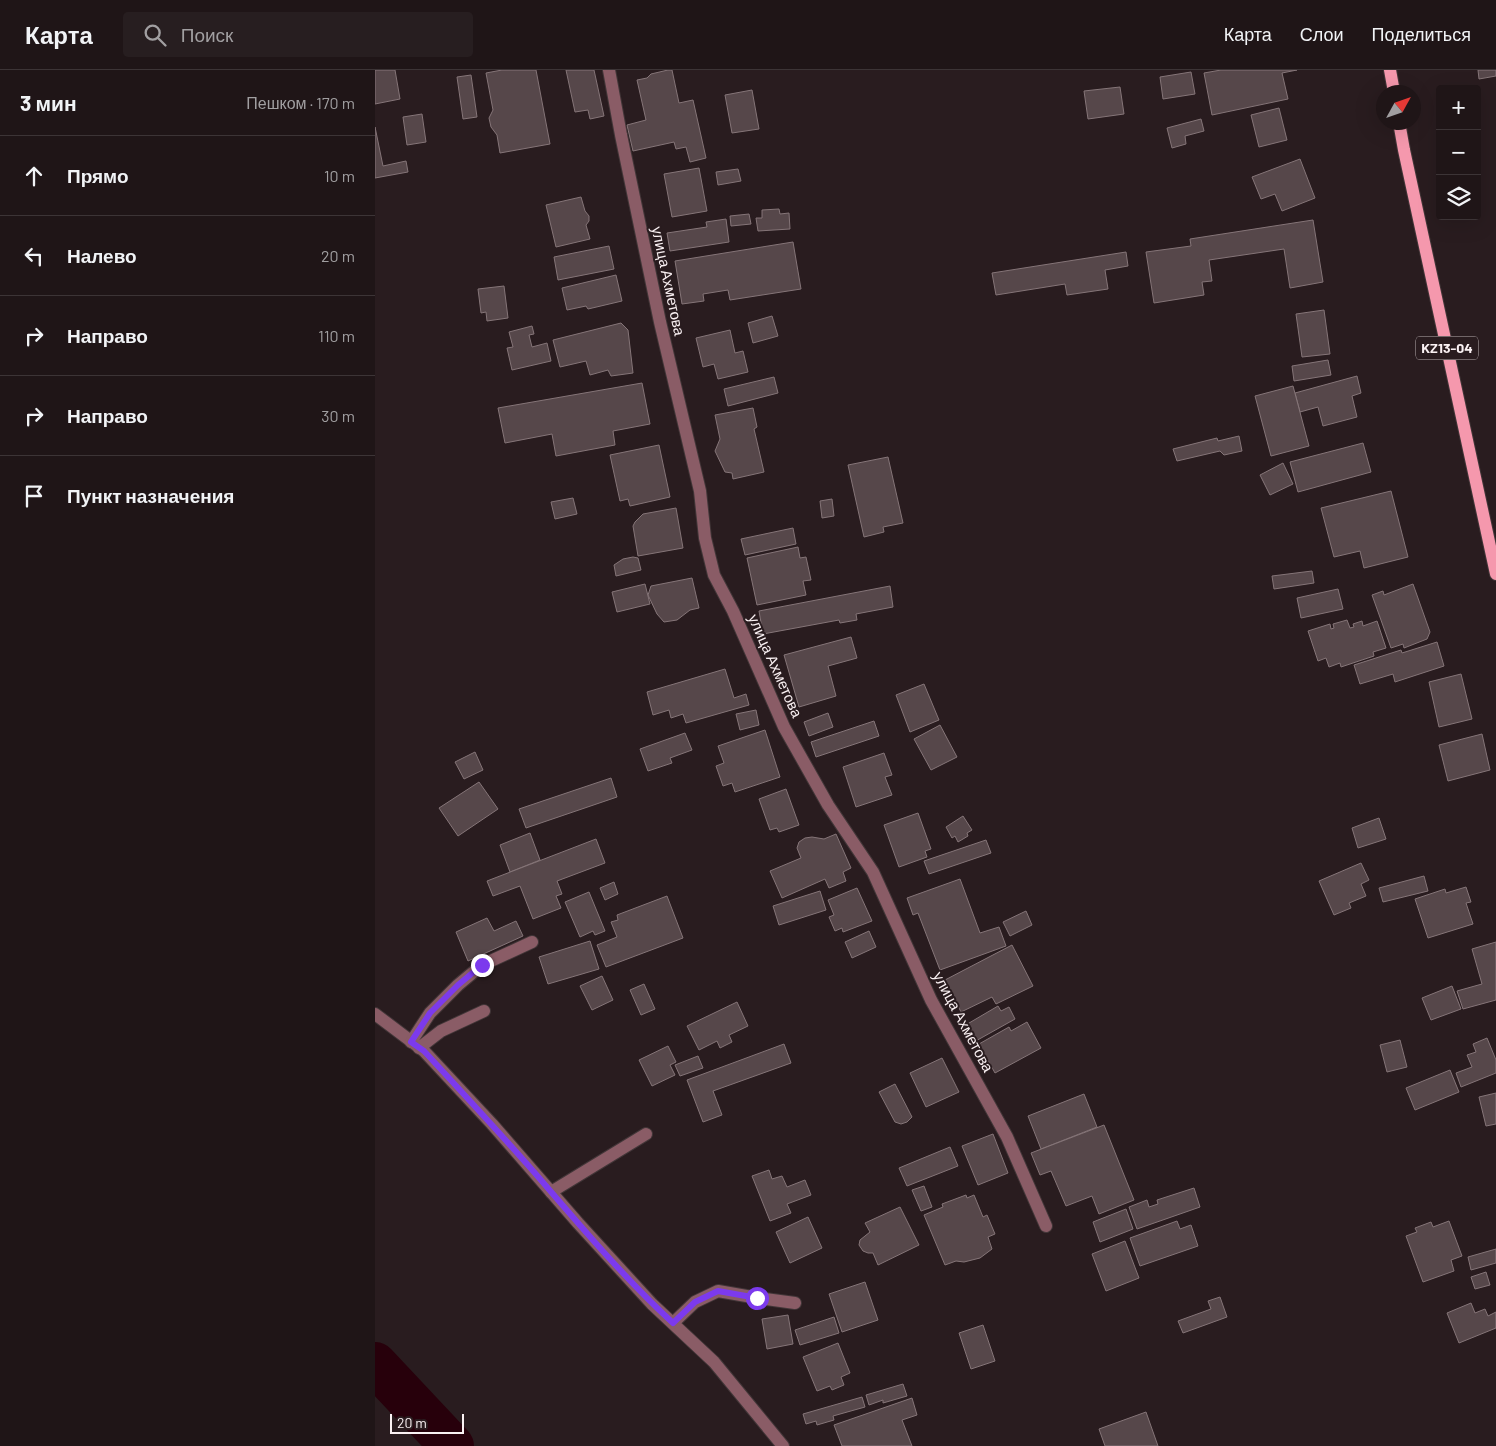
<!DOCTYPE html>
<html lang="ru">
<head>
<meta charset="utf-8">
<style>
  body { margin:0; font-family:Barlow,sans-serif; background:#271e20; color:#f1f3f6 }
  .controls { position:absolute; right:15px; top:15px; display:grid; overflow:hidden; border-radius:5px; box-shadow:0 5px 20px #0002 }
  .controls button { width:45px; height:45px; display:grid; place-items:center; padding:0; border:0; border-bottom:1px solid #3c3436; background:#1f1517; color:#f1f3f6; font:25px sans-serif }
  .compass { position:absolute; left:1001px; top:15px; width:45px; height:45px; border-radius:50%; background:#1f1517; box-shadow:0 5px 20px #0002; rotate:50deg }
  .scale { position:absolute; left:15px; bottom:12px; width:74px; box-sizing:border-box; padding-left:5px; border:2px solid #faf1f3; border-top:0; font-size:14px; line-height:18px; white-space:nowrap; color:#faf1f3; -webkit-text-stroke:4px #291c1f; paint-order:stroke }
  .stop { position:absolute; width:15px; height:15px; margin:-11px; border:4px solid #7c3aed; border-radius:50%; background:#fff }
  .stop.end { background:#7c3aed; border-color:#fff; box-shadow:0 1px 5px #0008 }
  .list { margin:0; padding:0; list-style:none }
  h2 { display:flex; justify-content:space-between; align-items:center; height:65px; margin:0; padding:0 20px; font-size:21px }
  h2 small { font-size:16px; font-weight:400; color:#a19fa1 }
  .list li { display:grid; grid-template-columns:32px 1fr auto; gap:15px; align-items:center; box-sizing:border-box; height:80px; padding:0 20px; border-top:1px solid #3c3436 }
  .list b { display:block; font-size:19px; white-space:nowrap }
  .list em { font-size:16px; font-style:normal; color:#a19fa1 }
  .icon { flex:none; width:28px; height:28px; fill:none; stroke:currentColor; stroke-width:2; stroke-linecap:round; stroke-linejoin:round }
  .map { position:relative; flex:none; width:1121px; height:1376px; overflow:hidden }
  header { display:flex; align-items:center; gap:30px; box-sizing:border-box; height:70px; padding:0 25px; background:#1f1517; border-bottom:1px solid #3c3436 }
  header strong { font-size:24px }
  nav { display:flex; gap:28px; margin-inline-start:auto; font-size:18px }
  .search { width:350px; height:45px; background:#271e20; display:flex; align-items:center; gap:12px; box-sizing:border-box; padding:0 18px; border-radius:5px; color:#a19fa1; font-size:19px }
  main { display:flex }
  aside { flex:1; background:#1f1517 }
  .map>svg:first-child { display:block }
</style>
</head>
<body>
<header>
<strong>Карта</strong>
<div class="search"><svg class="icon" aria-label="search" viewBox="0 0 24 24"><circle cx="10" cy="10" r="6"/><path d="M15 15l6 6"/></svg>Поиск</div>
<nav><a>Карта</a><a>Слои</a><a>Поделиться</a></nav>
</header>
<main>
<aside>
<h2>3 мин<small>Пешком · 170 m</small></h2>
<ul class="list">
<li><svg class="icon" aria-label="ahead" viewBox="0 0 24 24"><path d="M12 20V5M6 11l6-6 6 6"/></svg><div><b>Прямо</b></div><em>10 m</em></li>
<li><svg class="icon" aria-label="left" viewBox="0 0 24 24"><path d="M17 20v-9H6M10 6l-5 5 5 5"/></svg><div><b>Налево</b></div><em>20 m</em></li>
<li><svg class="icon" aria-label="right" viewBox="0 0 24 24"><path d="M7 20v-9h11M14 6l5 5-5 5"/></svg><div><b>Направо</b></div><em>110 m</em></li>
<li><svg class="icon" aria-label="right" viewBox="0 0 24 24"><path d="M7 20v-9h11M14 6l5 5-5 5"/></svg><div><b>Направо</b></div><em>30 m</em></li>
<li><svg class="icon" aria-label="arrive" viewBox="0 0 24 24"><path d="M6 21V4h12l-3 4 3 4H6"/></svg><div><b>Пункт назначения</b></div></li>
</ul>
</aside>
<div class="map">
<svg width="1121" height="1376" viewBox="0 0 1121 1376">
  <rect width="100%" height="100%" fill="#291c1f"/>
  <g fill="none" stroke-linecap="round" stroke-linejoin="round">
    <path stroke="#27000b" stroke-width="44" d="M0,1294L77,1376"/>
  </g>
  <g fill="#56474a" stroke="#857578">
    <path d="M0,0H20L25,29L0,34Z"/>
    <path d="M127,0H161L175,74L125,83L122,65L116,57L114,48L118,40L111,3Z"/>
    <path d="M191,0H219L229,46L215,49L213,40L200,42Z"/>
    <path d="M293,0H297L304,33L318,30L331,88L315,92L311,77L301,79L299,72L258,81L252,55L271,50L262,10L272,8L276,4Z"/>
    <path d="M846,0H922L907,3L913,29L837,45L829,3Z"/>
    <path d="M1103,0H1121V6L1104,9Z"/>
    <path d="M816,2L820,24L788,29L785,7Z"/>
    <path d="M96,5L102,47L88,49L82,7Z"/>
    <path d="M745,17L749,44L713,49L709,21Z"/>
    <path d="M377,20L384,59L357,63L350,25Z"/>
    <path d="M904,38L912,70L884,77L876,45Z"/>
    <path d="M47,44L51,72L32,75L28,47Z"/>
    <path d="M826,49L829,61L810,66L811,74L797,78L792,58Z"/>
    <path d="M0,57L8,96L31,91L33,102L0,108Z"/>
    <path d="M925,89L940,128L907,141L900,124L886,129L877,107Z"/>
    <path d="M324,98L332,141L297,147L289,104Z"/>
    <path d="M363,99L366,111L343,115L341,102Z"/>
    <path d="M206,127L210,141L214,146V151L211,155L215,169L181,177L171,135Z"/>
    <path d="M404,139L405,144L414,143L415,159L383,161L381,148H387V140Z"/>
    <path d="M374,144L376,154L356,156L355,146Z"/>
    <path d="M351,149L354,172L295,181L292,163L332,157L331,152Z"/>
    <path d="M938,150L948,212L915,218L909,179L834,190L837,211L827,212L829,225L779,233L771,182L816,176L815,169Z"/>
    <path d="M418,172L426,219L355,230L353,220L328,224L329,231L307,234L300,191Z"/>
    <path d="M234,176L239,199L183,210L179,187Z"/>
    <path d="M751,182L753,196L730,200L733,219L692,225L690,214L621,225L617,203Z"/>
    <path d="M241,205L247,231L213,239L211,236L192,240L187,218Z"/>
    <path d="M129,216L133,248L112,251L111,242L106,243L103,219Z"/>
    <path d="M949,240L955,284L927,287L921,244Z"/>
    <path d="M397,246L403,266L378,273L373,253Z"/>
    <path d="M246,253L253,260L258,303L236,306L233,300L215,305L211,291L185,297L178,270Z"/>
    <path d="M157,256L159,264L154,265L157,277L172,273L176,291L137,300L132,278L138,277L134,262Z"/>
    <path d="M355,260L360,283L368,281L373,302L343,309L339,294L328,297L321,268Z"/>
    <path d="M953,290L956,305L919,311L917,296Z"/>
    <path d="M982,306L986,323L977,326L982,347L948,356L943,337L925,342L920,323Z"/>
    <path d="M399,307L403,323L353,336L349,319Z"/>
    <path d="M267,313L275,354L238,361L240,375L181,386L177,364L130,373L123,338Z"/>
    <path d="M918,316L934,376L896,386L880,326Z"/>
    <path d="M378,338L382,357L379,359L389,402L358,409L357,403L350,402L340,381L345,369L340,345Z"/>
    <path d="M864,366L867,381L849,385L845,381L802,391L798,379L842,368L843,371Z"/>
    <path d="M988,373L996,402L923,422L915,392Z"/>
    <path d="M284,375L295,427L255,436L253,429L245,431L235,385Z"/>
    <path d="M513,387L528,453L508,457L509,462L489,467L473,395Z"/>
    <path d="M908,393L918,414L895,425L885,405Z"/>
    <path d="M1016,421L1033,487L989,498L985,481L959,487L946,438Z"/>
    <path d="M198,428L202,444L180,449L176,432Z"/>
    <path d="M457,429L459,446L447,448L445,431Z"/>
    <path d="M301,438L308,478L263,486L258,456L260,452L268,444Z"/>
    <path d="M418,458L421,474L370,485L366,469Z"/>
    <path d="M423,477L425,488L431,487L436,510L428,511L431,525L382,535L372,488Z"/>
    <path d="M258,487L263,488L266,500L241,506L239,495L248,489Z"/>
    <path d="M937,501L939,513L899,519L897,506Z"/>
    <path d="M317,508L324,538L315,540L302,550L289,552L282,544L273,525L276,516Z"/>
    <path d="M270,514L275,534L242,542L237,522Z"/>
    <path d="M1038,514L1055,562L1052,569L1029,578L1028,574L1016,578L997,525L1008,521L1009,525Z"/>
    <path d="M515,516L518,537L481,544L482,550L465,553L464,550L388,564L384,541Z"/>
    <path d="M963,519L968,539L926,548L922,528Z"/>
    <path d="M972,550L975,558L979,557L978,554L987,551L988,556L1002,551L1011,578L998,582L999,586L966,597L965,593L954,597L951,588L943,591L933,561L955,554L956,559L959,558L958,554Z"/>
    <path d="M476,567L482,588L453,596L461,626L424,637L409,585Z"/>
    <path d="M1062,572L1069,596L1020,612L1018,604L985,614L979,595L1026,580L1027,583Z"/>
    <path d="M350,599L359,628L371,624L374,635L311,653L308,644L296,648L294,640L278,645L272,622Z"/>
    <path d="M1086,604L1097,649L1064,657L1054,612Z"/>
    <path d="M549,614L564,650L535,662L521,625Z"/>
    <path d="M381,640L384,655L365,660L361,644Z"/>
    <path d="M453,643L458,657L434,666L429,652Z"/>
    <path d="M499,651L504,666L441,687L436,672Z"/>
    <path d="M565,655L582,687L556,700L539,669Z"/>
    <path d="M390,660L405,707L360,722L357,713L348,716L341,696L349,693L343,676Z"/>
    <path d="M310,663L317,680L295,688L297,693L273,701L265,679Z"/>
    <path d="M1107,664L1115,700L1073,711L1064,675Z"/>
    <path d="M100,682L108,700L89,709L80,692Z"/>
    <path d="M509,683L517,705L510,707L517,725L481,737L468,697Z"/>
    <path d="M236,708L242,727L151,758L144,739Z"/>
    <path d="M104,712L123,739L83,766L64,738Z"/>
    <path d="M411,719L424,755L404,762L402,758L395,760L384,729Z"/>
    <path d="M543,743L556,779L550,781L552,787L524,797L509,755Z"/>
    <path d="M588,746L597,760L592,763L593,766L583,772L580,766L577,768L571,757Z"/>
    <path d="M1004,748L1011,769L983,778L977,758Z"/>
    <path d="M155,763L165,790L135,802L125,775Z"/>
    <path d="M461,764L476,798L468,802L471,811L454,818L450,809L407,828L395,801L426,788L422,778L424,772L430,768L437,767L449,769Z"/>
    <path d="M221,769L230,793L182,811L187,824L181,826L186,838L158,849L145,816L118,826L112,811Z"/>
    <path d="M611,770L616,783L554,804L549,791Z"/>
    <path d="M986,793L994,810L986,814L991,826L974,833L976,838L959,845L944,811Z"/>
    <path d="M1049,806L1053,821L1008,832L1004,818Z"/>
    <path d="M585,809L605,863L624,857L631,876L565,900L543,843L538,845L532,828Z"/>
    <path d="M239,812L243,824L230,830L225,818Z"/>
    <path d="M1091,817L1096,832L1091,833L1098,854L1053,868L1040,829L1070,819L1071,823Z"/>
    <path d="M482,818L497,851L468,862L467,858L460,861L454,847L459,845L453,830Z"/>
    <path d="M445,821L451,840L404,855L398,836Z"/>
    <path d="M214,822L230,861L220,865L218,861L205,867L190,832Z"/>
    <path d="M292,826L308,868L231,897L222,875L242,867L236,852L243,850L242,845Z"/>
    <path d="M651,841L657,855L635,866L628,852Z"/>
    <path d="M112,848L119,861L141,851L148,866L93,891L81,862Z"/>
    <path d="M494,861L501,877L477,888L470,872Z"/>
    <path d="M215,871L224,899L173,914L164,887Z"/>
    <path d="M1121,872V930L1088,939L1082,921L1107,914L1097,879Z"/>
    <path d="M637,875L658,916L621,934L617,927L586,942L570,910Z"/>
    <path d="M227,906L238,930L217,940L205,916Z"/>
    <path d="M269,914L280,939L266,945L255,920Z"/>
    <path d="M1077,916L1086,939L1056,950L1047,928Z"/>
    <path d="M362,932L373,956L354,965L357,972L345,978L342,971L324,980L312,956Z"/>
    <path d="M623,936L626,941L634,937L640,949L599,972L589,956Z"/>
    <path d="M652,952L666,978L620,1003L604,974L634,957L636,961Z"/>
    <path d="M1112,968L1121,990V1003L1086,1017L1081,1003L1097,997L1092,985L1101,982L1098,974Z"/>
    <path d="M1025,970L1032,997L1012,1002L1005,975Z"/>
    <path d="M409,974L416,993L338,1021L347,1045L328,1052L312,1010Z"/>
    <path d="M293,976L301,992L295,995L300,1005L277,1016L264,990Z"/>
    <path d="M323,986L328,998L305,1006L300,995Z"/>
    <path d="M567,988L584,1022L551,1037L535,1003Z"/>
    <path d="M1075,1000L1084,1022L1040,1040L1031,1018Z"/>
    <path d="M520,1014L537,1047L532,1052L526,1054L520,1052L504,1022Z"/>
    <path d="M1121,1023V1054L1111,1056L1104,1027Z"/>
    <path d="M709,1024L722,1057L666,1079L653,1046Z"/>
    <path d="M729,1055L759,1130L724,1144L717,1126L691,1136L676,1101L665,1105L656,1083Z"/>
    <path d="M618,1064L633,1103L603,1115L587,1076Z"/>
    <path d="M575,1077L583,1096L532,1116L524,1098Z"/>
    <path d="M394,1100L397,1109L407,1106L412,1117L430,1110L436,1125L412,1134L416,1143L395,1151L377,1106Z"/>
    <path d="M549,1116L557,1137L546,1141L537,1120Z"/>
    <path d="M819,1118L825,1137L762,1159L754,1137L772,1130L774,1137L783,1134L782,1130Z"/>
    <path d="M591,1125L592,1128L599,1125L608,1147L612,1145L620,1164L613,1167L617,1179L605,1188L589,1192L581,1191L570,1195L549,1145L568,1137L567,1134Z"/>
    <path d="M525,1137L544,1175L503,1195L498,1183H493L488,1181L484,1175L485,1170L495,1162L490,1153Z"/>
    <path d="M751,1139L758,1159L725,1172L718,1152Z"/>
    <path d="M433,1147L447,1178L415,1193L401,1162Z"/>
    <path d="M802,1151L805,1159L816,1155L823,1176L765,1196L755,1168Z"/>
    <path d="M1074,1151L1087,1186L1076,1190L1079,1201L1048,1212L1031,1166L1042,1162L1040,1158L1056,1152L1058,1157Z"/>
    <path d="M750,1171L764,1208L731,1221L717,1184Z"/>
    <path d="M1121,1179V1193L1096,1200L1093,1187Z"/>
    <path d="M1111,1202L1115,1215L1100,1219L1096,1207Z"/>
    <path d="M490,1212L503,1250L467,1262L454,1224Z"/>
    <path d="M845,1227L852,1247L808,1263L803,1251L836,1239L833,1231Z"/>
    <path d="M1096,1233L1100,1243L1110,1239L1113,1246L1121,1242V1258L1084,1273L1072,1243Z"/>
    <path d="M413,1245L418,1274L392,1279L387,1249Z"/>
    <path d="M459,1247L464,1263L425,1275L420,1260Z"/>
    <path d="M608,1255L620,1291L596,1299L584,1263Z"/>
    <path d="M463,1273L475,1303L466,1307L469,1315L457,1320L455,1316L442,1321L428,1287Z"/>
    <path d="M528,1314L532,1326L508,1333V1330L494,1335L491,1325Z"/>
    <path d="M487,1327L490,1337L458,1346L459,1350L442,1355L441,1351L431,1354L428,1344Z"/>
    <path d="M537,1328L542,1345L527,1350L537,1376H467L459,1355Z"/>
    <path d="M771,1342L783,1376H730L724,1359Z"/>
  </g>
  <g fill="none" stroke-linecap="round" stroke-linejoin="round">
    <defs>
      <g id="minor">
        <path d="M234,0L246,65L285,252L325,421L330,468L339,505L358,541L409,657L453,735L498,802L556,930L632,1067L671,1156"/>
        <path d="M0,944L49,981L117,1054L203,1153L277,1234L339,1292L408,1376"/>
        <path d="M36,972L55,943L83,915L107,895L157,872"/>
        <path d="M44,978L66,961L109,941"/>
        <path d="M176,1122L271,1064"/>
        <path d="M298,1253L320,1232L343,1221L383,1228L420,1233"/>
      </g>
      <g id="major">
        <path d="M1015,0L1019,22"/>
        <path d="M1024,52L1029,80L1121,504"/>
      </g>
    </defs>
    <use href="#minor" stroke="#423638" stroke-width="14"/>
    <use href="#major" stroke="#423638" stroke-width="14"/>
    <use href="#minor" stroke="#8a5c66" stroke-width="12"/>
    <use href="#major" stroke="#f598ad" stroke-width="12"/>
  </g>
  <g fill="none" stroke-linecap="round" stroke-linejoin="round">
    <path stroke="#7c3aed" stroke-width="6" d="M107,895L83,915L55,943L36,972L49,981C86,1021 123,1061 159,1102C204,1154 248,1207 298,1253L320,1232L343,1221L382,1228"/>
  </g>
  <g text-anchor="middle" stroke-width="4" stroke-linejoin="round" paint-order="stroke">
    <rect fill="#291c1f" stroke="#bbb1b3" stroke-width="1" x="1041" y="266.5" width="62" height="23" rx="4"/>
    <g font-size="14" font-weight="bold" fill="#faf1f3">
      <text x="1072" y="283">KZ13-04</text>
    </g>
    <g font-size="15" fill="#faf1f3" stroke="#291c1f">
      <text transform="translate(293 211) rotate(78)" y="5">улица Ахметова</text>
      <text transform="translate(400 596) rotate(66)" y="5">улица Ахметова</text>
      <text transform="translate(588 952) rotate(62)" y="5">улица Ахметова</text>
    </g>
  </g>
</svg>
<div class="controls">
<button>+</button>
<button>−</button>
<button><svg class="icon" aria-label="layers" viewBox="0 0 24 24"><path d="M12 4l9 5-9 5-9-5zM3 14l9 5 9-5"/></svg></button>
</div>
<svg class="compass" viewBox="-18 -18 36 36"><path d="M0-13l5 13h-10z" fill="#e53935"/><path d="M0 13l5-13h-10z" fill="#a19fa1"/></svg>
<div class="scale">20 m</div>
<div class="stop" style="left:382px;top:1228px"></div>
<div class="stop end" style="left:107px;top:895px"></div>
</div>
</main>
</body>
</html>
